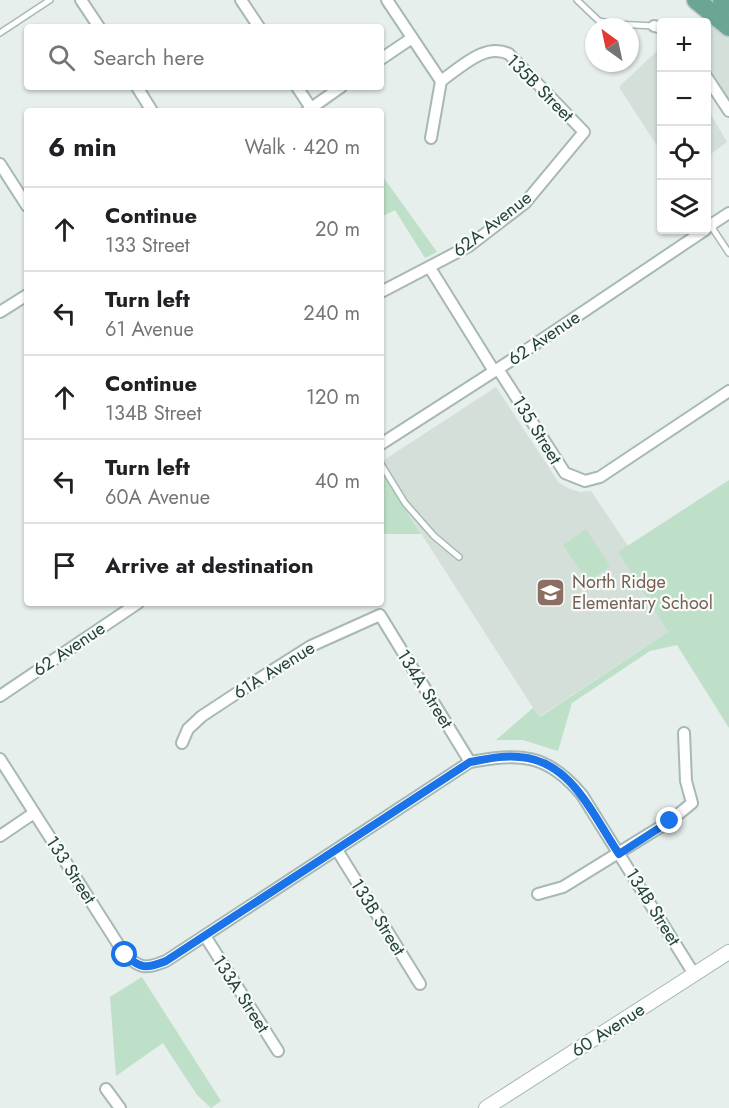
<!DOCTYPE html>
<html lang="en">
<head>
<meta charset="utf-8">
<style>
  body { margin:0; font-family:Jost,sans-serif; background:#f2f2f2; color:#202124 }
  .controls { position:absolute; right:18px; top:18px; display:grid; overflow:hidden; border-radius:6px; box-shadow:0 2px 4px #0004 }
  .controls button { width:54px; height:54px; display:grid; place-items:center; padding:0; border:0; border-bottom:2px solid #e0e0e0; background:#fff; color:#202124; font:30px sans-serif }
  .compass { position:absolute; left:585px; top:18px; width:54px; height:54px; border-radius:50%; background:#fff; box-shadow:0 2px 4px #0004; rotate:327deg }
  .stop { position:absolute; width:18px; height:18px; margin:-14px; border:4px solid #1a73e8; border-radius:50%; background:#fff }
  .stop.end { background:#1a73e8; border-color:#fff; box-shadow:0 2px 6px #0008 }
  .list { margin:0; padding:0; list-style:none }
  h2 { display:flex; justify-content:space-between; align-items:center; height:78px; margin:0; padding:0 24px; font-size:26px }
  h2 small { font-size:20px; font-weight:400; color:#757577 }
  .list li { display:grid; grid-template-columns:39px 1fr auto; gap:18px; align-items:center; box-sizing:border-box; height:84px; padding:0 24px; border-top:2px solid #e0e0e0 }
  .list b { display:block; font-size:22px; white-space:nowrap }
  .list p { margin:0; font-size:20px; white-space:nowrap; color:#757577 }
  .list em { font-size:20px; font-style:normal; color:#757577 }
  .icon { flex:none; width:33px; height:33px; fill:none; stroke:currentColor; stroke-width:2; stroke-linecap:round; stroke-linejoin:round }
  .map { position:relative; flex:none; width:729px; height:1108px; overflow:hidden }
  .search { position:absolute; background:#fff; box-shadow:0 2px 4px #0004; left:24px; top:24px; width:360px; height:66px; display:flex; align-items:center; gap:15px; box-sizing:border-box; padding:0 21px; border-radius:6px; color:#757577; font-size:22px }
  .panel { position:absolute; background:#fff; box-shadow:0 2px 4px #0004; left:24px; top:108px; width:360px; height:498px; border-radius:6px }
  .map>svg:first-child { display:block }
</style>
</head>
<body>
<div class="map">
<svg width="729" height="1108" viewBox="0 0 729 1108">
  <rect width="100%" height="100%" fill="#e6efeb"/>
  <g fill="#d4dfda">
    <path d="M702,17L729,37V103L707,69L706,22H699Z"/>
    <path d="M661,47V152L619,87Z"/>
    <path d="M707,108L727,142L707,157H706Z"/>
    <path d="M496,387L559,483L570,489L580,492L591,491L628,546L619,553L668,632L539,717L381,471V462Z"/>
  </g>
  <g fill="#bfe0c8">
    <path d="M381,174L437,252L425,258L395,210L381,217Z"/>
    <path d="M381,471L421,534H381Z"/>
    <path d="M729,480V728L677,645L650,651L572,703L558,751L523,740H496L533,708L540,717L668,632L618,552Z"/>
    <path d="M586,529L610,566L588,582L563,545Z"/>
    <path d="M142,977L221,1101L211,1108L197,1095L163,1043L116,1076L110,997Z"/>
  </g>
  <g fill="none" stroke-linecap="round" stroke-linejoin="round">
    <defs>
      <g id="service">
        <path d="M577,0L599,21L615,24L654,26"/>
        <path d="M0,33L50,0"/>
        <path d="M711,226L729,253"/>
        <path d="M381,464L405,503L434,536L459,557"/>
      </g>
      <g id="minor">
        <path d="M81,0L99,27"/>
        <path d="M241,0L259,27"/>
        <path d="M387,0L441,81"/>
        <path d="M654,26L662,28"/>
        <path d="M381,59L412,38"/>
        <path d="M706,76L729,111"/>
        <path d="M137,87L152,111"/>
        <path d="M297,87L311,108"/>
        <path d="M307,111L341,87"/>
        <path d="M0,164L27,206"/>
        <path d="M706,228L729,213"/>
        <path d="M430,268L494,371"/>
        <path d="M381,292L469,246L525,203L584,132L509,54C485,42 460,68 441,81L431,138"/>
        <path d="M0,312L27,295"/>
        <path d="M498,369L565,473L585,481L600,477L729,391"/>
        <path d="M381,444L507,363L705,230"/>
        <path d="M0,696L138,603"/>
        <path d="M182,743L188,729L202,716L240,691L311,646L380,615L470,762"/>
        <path d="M0,759L125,955C141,969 146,969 166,961L470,762C520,753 547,753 582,795L694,974"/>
        <path d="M0,836L34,813"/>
        <path d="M337,850L420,984"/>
        <path d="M538,894L563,887L670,821L692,803L686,781L684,733"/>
        <path d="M205,936L278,1051"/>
        <path d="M106,1089L120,1108"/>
      </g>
      <path id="tertiary" d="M486,1108L729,952"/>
      <g id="primary">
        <path d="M696,0L729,27"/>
        <path d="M722,0L729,6"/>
      </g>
    </defs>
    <use href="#service" stroke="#a8b8b2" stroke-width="8"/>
    <use href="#minor" stroke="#a8b8b2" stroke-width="14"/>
    <use href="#tertiary" stroke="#a8b8b2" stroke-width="16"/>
    <use href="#primary" stroke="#c2cac8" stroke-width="21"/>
    <use href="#service" stroke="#fff" stroke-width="5"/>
    <use href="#minor" stroke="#fff" stroke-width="10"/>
    <use href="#tertiary" stroke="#fff" stroke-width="14"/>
    <use href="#primary" stroke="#6aa596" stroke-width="18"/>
  </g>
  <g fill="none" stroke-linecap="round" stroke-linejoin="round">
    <path stroke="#1a73e8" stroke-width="8" d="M125,955C141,969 146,969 166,961L470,762C487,759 503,755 520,757C572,761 593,816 619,854L670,821"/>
  </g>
  <defs>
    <symbol id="school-square" viewBox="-11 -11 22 22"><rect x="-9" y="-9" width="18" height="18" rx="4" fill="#8d6e63" stroke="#f7fbf9"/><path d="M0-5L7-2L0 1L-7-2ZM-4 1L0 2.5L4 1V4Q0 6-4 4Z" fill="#fff"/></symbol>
  </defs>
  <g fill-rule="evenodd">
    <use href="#school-square" x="534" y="576" width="33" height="33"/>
  </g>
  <g text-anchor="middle" stroke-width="4.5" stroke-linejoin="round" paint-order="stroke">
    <g font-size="18" fill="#24423a" stroke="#f7fbf9">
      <text transform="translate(540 88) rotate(45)" y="6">135B Street</text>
      <text transform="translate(492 224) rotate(-38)" y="6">62A Avenue</text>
      <text transform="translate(544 338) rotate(-34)" y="6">62 Avenue</text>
      <text transform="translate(537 430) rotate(58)" y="6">135 Street</text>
      <text transform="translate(69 649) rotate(-34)" y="6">62 Avenue</text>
      <text transform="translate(274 670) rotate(-32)" y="6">61A Avenue</text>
      <text transform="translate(425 689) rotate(58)" y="6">134A Street</text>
      <text transform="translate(71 870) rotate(57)" y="6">133 Street</text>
      <text transform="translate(653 907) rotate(58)" y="6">134B Street</text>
      <text transform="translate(378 917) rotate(58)" y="6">133B Street</text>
      <text transform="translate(241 994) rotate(57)" y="6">133A Street</text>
      <text transform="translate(608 1030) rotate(-33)" y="6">60 Avenue</text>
    </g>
    <g font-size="18" fill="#785e54" stroke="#f7fbf9" text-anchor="start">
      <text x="572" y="588">North Ridge<tspan x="572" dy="21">Elementary School</tspan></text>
    </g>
  </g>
</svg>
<div class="controls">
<button>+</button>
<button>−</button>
<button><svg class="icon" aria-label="locate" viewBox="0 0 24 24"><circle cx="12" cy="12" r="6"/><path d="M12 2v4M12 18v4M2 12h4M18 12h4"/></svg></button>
<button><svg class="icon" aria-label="layers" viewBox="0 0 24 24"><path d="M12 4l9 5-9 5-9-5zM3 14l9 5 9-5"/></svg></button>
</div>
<svg class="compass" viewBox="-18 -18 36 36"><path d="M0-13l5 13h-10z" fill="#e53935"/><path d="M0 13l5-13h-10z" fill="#757577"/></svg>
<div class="stop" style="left:125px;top:955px"></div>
<div class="stop end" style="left:670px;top:821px"></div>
<div class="search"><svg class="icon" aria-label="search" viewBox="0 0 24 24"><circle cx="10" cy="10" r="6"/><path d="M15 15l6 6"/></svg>Search here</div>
<section class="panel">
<h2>6 min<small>Walk · 420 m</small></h2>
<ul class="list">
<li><svg class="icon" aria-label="ahead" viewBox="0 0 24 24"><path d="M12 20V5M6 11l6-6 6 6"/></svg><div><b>Continue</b><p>133 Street</p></div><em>20 m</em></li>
<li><svg class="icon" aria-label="left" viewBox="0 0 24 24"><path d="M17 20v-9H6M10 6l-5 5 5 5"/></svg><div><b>Turn left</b><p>61 Avenue</p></div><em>240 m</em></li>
<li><svg class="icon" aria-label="ahead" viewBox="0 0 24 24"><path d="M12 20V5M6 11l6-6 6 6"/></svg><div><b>Continue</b><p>134B Street</p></div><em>120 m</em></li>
<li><svg class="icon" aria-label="left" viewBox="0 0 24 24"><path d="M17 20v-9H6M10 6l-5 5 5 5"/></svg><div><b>Turn left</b><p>60A Avenue</p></div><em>40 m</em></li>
<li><svg class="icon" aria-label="arrive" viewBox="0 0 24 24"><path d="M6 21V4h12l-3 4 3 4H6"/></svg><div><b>Arrive at destination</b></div></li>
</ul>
</section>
</div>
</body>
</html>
